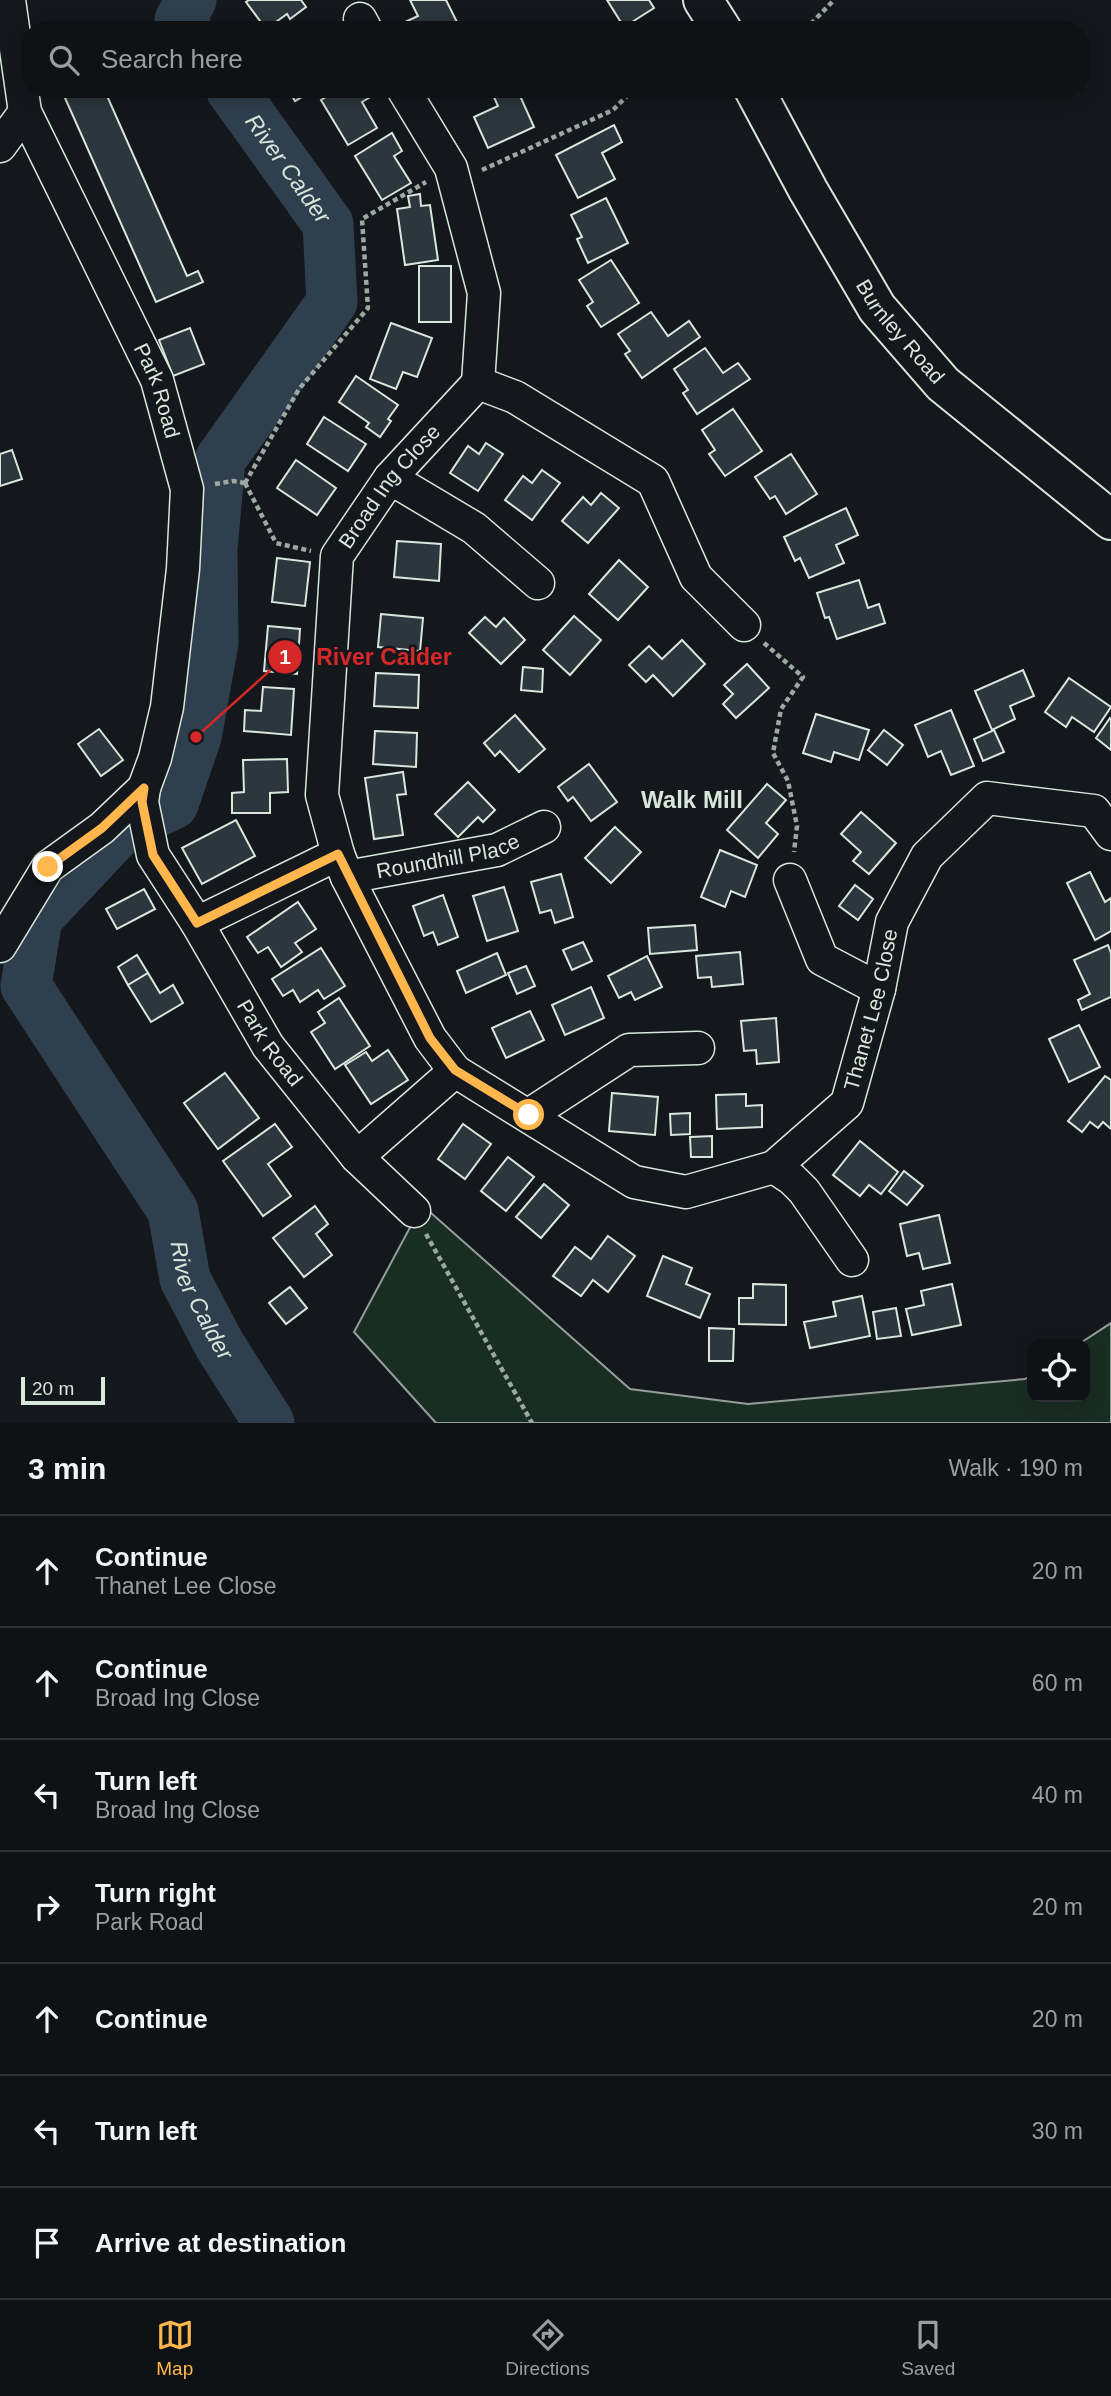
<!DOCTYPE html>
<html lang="en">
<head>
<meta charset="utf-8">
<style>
  body { margin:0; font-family:Helvetica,sans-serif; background:#1d2022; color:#f1f3f6 }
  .controls { position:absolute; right:21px; bottom:21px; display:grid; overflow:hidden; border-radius:14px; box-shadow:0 4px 18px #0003 }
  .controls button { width:63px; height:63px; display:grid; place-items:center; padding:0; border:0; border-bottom:2px solid #2f3234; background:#0f1215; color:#f1f3f6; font:35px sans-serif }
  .scale { position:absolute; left:21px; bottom:18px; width:84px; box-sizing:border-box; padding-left:7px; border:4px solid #d8e6dc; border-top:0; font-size:19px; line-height:24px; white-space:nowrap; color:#d8e6dc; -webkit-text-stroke:5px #14181c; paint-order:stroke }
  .stop { position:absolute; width:21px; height:21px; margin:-16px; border:5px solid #ffb74d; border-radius:50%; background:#fff }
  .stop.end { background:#ffb74d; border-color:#fff; box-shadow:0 2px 7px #0008 }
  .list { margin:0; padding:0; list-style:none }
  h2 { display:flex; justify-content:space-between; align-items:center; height:91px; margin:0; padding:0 28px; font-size:30px }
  h2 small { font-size:23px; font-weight:400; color:#9b9ea0 }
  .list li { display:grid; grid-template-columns:46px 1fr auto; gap:21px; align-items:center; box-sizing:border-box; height:112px; padding:0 28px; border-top:2px solid #2f3234 }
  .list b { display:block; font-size:26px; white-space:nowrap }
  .list p { margin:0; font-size:23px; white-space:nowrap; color:#9b9ea0 }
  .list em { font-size:23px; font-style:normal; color:#9b9ea0 }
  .icon { flex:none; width:38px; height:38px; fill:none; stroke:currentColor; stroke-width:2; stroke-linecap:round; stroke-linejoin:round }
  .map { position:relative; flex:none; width:1111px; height:1423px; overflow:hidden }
  .search { position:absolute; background:#0f1215; box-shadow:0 4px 18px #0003; left:21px; right:21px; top:21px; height:77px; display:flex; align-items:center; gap:18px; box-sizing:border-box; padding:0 24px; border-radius:28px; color:#9b9ea0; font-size:26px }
  .sheet { height:875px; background:#0f1215 }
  nav { display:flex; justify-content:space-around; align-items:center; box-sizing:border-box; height:98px; border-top:2px solid #2f3234; background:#0f1215; font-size:19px; color:#9b9ea0 }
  nav a { display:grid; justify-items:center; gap:4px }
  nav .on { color:#ffb74d }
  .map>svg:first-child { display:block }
</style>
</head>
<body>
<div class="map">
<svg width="1111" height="1423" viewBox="0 0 1111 1423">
  <rect width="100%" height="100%" fill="#14181c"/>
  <path fill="#1a2d24" stroke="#939e99" stroke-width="2" d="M422,1205L630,1389L748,1404L1025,1379L1032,1375V1397H1085V1344H1079L1111,1323V1423H436L354,1332Z"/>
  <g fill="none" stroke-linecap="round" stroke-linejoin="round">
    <g stroke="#2f3f4d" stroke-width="51">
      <path d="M187,30L180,20L191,0"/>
      <path id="s1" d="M231,89L328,224L332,302L220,460L212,549L213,643L196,737L173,804L121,829L37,918L26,986L173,1211L185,1279L219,1344L269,1423"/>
    </g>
  </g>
  <g fill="#2c363c" stroke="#d8e6dc" stroke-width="2">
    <path d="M249,0H301L306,7L290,19L287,14L266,29L246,2Z"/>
    <path d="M410,0H446L458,24L447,30H409L405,22L418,16Z"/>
    <path d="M607,0H649L654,8L624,27Z"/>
    <path d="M61,89H104L187,276L198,271L203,282L156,302Z"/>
    <path d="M288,89H315L295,101Z"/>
    <path d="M339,89H367L372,96L362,102L377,128L348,145L321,100Z"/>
    <path d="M499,89H517L534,127L488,148L474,117L498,106L492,93Z"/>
    <path d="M614,125L622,142L602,153L615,179L578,198L556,155Z"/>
    <path d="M392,133L402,151L394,156L411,183L382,200L355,156Z"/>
    <path d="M420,194L421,206L430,205L438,260L405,265L397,209L410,207L408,196Z"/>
    <path d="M606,198L628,243L588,263L577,239L582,237L571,215Z"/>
    <path d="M611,260L639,303L601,327L587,306L593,302L579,280Z"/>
    <rect x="419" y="266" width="32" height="56"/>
    <path d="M651,312L668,336L689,321L700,337L642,378L625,354L630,351L618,334Z"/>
    <path d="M391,323L432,338L417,377L403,372L396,389L370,379Z"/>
    <path d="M190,328L204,364L173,376L159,340Z"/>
    <path d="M705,348L723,373L738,363L750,379L697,414L683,393L688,390L674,369Z"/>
    <path d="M356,376L398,405L388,419L391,421L380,437L366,427L369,423L339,402Z"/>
    <path d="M733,409L762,451L725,476L709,454L715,450L702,430Z"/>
    <path d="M324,417L366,444L348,471L307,444Z"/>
    <path d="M486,443L503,454L478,491L450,473L468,446L479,454Z"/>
    <path d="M12,450L22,479L0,486V454Z"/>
    <path d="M791,454L817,494L786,514L775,496L770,499L755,477Z"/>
    <path d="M296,460L336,488L317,515L277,488Z"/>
    <path d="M542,470L560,483L532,520L505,500L523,476L532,483Z"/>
    <path d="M601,493L619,508L588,543L562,521L583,497L591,505Z"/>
    <path d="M846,508L858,535L836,545L844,563L809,578L800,558L795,561L784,537Z"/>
    <path d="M397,541L441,544L439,581L394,577Z"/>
    <path d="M277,558L310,562L305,606L272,602Z"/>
    <path d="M619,560L648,587L618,620L589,594Z"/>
    <path d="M859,580L868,608L879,604L885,623L837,639L829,617L825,618L817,593Z"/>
    <path d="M381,614L423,618L420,651L378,647Z"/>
    <path d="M574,616L601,640L570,675L543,650Z"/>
    <path d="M485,617L496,627L504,618L525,640L501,664L469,633Z"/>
    <path d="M268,626L300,629L297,674L264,671Z"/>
    <path d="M682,640L705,664L673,696L653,675L646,682L629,665L649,646L662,659Z"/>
    <path d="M747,664L769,688L736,718L723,704L733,694L724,685Z"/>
    <path d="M523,667L543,669L542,692L521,690Z"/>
    <path d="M1023,670L1034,696L1010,706L1015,719L992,730L975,691Z"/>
    <path d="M376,673L419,675L418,708L374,706Z"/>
    <path d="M1069,678L1111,707L1094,732L1072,717L1066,727L1045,712Z"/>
    <path d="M263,687L294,689L291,735L244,731L245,710L261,711Z"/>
    <path d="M951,710L974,766L951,775L941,751L928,757L915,725Z"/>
    <path d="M816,714L869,730L859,760L834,752L831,762L803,753Z"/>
    <path d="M515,715L545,749L519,772L500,751L495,756L484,743Z"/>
    <path d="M1110,718L1111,719V750L1096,738Z"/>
    <path d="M99,729L123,760L101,776L78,744Z"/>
    <path d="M884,730L903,745L887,765L868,750Z"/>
    <path d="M994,730L1004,752L983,761L974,739Z"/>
    <path d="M375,731L417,733L416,767L373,764Z"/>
    <path d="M287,759L288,792L270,793V813H232V793L244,792L243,760Z"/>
    <path d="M589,764L617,802L591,821L573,797L568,801L558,787Z"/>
    <path d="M403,772L406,794L397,795L403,835L374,839L365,778Z"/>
    <path d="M468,782L495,810L483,822L478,817L458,837L435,814Z"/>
    <path d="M767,784L786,800L766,823L778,834L758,858L727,830Z"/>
    <path d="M861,812L896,843L869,874L853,861L861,852L841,834Z"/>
    <path d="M236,820L255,856L202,884L182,848Z"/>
    <path d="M615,827L641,852L611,883L585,858Z"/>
    <path d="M720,850L757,865L745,897L731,891L725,907L701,897Z"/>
    <path d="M1090,872L1105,902L1111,898V931L1095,940L1067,883Z"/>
    <path d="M561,874L573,917L555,923L551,910L540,913L531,882Z"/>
    <path d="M855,885L873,899L858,920L839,906Z"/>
    <path d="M504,887L518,931L487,941L473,896Z"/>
    <path d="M144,889L155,909L117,929L106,909Z"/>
    <path d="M443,895L458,937L438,945L433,932L424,936L413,906Z"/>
    <path d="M298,902L316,929L295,943L302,952L281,967L268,947L258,953L247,937Z"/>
    <path d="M695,925L697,950L650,954L648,928Z"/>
    <path d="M583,942L592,961L572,970L563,950Z"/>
    <path d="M1108,945L1111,953V997L1082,1010L1078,1000L1090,994L1074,960Z"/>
    <path d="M321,948L345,986L324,999L318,990L300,1002L293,990L283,996L272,979Z"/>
    <path d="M740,952L743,984L712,987L711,977L698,978L696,956Z"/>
    <path d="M497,953L506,975L466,993L457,971Z"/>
    <path d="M137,955L148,973L128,985L118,967Z"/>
    <path d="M647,956L662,987L635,1000L631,992L619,998L608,976Z"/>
    <path d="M526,966L535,986L517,994L508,973Z"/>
    <path d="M148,973L160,993L173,985L183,1003L151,1022L128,985Z"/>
    <path d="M591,987L604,1018L565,1035L552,1005Z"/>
    <path d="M339,998L370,1046L335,1069L311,1032L325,1023L318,1012Z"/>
    <path d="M530,1011L544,1040L506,1058L492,1028Z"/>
    <path d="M776,1018L779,1062L757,1064L756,1050L744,1051L741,1021Z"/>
    <path d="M1079,1025L1100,1067L1069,1082L1049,1039Z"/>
    <path d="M388,1050L408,1080L371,1104L345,1065L366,1052L372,1061Z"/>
    <path d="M225,1073L259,1118L218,1149L184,1103Z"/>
    <path d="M1105,1076L1111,1080V1129L1103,1122L1098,1128L1090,1122L1082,1132L1068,1121Z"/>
    <path d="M612,1093L658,1097L655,1135L609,1131Z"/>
    <path d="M746,1094V1106L762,1105V1127L717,1129L716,1095Z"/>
    <path d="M690,1113V1134L671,1135L670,1114Z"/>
    <path d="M275,1124L292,1147L268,1164L291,1196L263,1216L223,1161Z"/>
    <path d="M463,1124L491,1144L465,1179L438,1159Z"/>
    <path d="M712,1136V1157H691L690,1137Z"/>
    <path d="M860,1141L898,1172L881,1194L869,1185L860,1196L833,1175Z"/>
    <path d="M508,1157L534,1177L506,1211L481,1191Z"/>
    <path d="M904,1171L923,1186L907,1205L889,1191Z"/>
    <path d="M544,1184L569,1205L541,1238L516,1217Z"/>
    <path d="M315,1206L328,1224L316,1234L332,1255L304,1277L273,1238Z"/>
    <path d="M939,1215L950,1263L923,1269L919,1253L907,1256L900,1224Z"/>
    <path d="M608,1236L635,1256L608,1292L593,1280L581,1296L553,1276L575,1247L591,1259Z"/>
    <path d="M663,1256L692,1268L686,1284L710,1294L700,1318L647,1296Z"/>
    <path d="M753,1284L786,1285V1325L739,1324V1298H753Z"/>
    <path d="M952,1284L961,1325L912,1335L906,1309L924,1305L921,1291Z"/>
    <path d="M290,1287L307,1308L286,1324L269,1303Z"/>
    <path d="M862,1296L870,1336L810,1348L804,1322L836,1316L833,1302Z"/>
    <path d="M896,1308L901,1336L877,1339L873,1312Z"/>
    <path d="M709,1328L734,1329L733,1361H709Z"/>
  </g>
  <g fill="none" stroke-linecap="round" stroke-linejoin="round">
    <defs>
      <g id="minor">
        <path id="s2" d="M9,0L25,112L157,380L187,489L183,569L167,707L155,758L144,788L142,802L153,855L197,923L268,1046L357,1157L414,1211"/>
        <path d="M360,19L366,30"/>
        <path d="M403,89L451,168L484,293L478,383"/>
        <path d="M0,146L25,112"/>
        <path d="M390,478L474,528L538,583"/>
        <path id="s3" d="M347,877L497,850L544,827"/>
        <path d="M790,880L822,959L879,989"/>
        <path d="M197,923L338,854"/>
        <path d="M0,946L48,867L102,828L144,788"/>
        <path id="s4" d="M455,1071L430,1038L347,877L338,854L322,795L337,556L390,478L478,383L515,397L653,481L696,577L744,625"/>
        <path d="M529,1115L629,1050L698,1048"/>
        <path id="s5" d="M357,1157L455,1071L634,1182L686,1192L774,1167L847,1103L879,989L892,922L927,856L987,798L1094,811L1111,834"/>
        <path d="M774,1167L792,1179L804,1191L852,1260"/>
      </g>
      <g id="highway">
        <path d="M703,0L722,30"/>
        <path id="s6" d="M754,89L808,190L877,308L943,384L1111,520"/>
      </g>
    </defs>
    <use href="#minor" stroke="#d8e6dc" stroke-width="35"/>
    <use href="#highway" stroke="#d8e6dc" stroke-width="42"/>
    <g stroke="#9da8a2" stroke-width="4.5" stroke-dasharray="5 3.5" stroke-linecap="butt">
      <path d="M805,30L834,0"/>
      <path d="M482,170L613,110L634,89"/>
      <path d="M245,483L299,389L368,308L362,219L426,182"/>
      <path d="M245,483L276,543L311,551"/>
      <path d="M215,484L233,481L245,483"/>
      <path d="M764,643L803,677L781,709L773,753L788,781L797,826L794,852"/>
      <path d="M426,1234L532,1423"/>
    </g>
    <use href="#minor" stroke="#14181c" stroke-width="32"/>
    <use href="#highway" stroke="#14181c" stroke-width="38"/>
  </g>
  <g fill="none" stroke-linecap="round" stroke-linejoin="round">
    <path stroke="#ffb74d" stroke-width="9" d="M48,867L102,828L144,788L142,802L153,855L197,923L338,854L430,1038L455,1070L529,1115"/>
  </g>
  <g text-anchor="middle" stroke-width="5" stroke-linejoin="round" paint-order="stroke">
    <g font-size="21" fill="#d8e6dc" stroke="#14181c">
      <text dy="7" stroke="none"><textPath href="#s6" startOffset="284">Burnley Road</textPath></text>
      <text dy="7" stroke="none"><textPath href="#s2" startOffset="422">Park Road</textPath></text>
      <text dy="7" stroke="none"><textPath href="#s4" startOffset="635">Broad Ing Close</textPath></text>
      <text dy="7" stroke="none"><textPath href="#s3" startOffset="103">Roundhill Place</textPath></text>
      <text dy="7" stroke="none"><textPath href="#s5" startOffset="679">Thanet Lee Close</textPath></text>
      <text dy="7" stroke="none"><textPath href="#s2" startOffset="1118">Park Road</textPath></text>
    </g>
    <g font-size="23" font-style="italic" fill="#d8e6dc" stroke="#14181c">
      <text dy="8" stroke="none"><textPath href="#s1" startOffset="98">River Calder</textPath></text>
      <text dy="8" stroke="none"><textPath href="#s1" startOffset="1400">River Calder</textPath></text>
    </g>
    <g font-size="24" font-weight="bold" fill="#d8e6dc" stroke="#14181c">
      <text x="692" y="808">Walk Mill</text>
    </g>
  </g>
  <path fill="none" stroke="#d62828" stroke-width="2.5" d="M196 737L285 657"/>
  <g fill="#d62828" stroke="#14181c" stroke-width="2.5">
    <circle cx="196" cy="737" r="7"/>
    <circle cx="285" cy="657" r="18"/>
  </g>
  <g font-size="21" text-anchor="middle" font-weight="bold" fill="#fff">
    <text x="285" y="664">1</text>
  </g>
  <g font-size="23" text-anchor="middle" font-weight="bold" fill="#d62828" stroke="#14181c" stroke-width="5" stroke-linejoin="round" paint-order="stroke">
    <text x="384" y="665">River Calder</text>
  </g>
</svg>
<div class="controls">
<button><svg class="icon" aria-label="locate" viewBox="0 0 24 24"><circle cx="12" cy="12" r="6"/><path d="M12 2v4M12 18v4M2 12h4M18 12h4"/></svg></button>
</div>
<div class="scale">20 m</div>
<div class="stop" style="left:529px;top:1115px"></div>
<div class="stop end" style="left:48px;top:867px"></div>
<div class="search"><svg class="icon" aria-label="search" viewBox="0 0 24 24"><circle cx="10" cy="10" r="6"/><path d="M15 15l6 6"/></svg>Search here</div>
</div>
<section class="sheet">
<h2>3 min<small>Walk · 190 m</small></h2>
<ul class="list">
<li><svg class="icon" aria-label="ahead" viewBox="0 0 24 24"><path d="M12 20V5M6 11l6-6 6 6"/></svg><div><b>Continue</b><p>Thanet Lee Close</p></div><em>20 m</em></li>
<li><svg class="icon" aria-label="ahead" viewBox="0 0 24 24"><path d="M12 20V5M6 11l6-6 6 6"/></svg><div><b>Continue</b><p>Broad Ing Close</p></div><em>60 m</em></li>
<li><svg class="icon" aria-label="left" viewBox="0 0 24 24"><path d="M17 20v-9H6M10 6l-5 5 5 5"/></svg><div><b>Turn left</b><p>Broad Ing Close</p></div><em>40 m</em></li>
<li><svg class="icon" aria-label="right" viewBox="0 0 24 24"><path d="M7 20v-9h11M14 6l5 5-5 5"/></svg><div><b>Turn right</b><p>Park Road</p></div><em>20 m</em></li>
<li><svg class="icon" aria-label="ahead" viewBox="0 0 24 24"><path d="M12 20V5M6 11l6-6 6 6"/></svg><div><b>Continue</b></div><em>20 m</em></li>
<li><svg class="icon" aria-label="left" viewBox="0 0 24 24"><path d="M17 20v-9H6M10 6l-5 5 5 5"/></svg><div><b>Turn left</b></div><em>30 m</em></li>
<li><svg class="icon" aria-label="arrive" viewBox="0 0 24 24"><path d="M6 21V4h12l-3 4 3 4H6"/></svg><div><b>Arrive at destination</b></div></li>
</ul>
</section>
<nav>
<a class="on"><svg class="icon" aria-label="map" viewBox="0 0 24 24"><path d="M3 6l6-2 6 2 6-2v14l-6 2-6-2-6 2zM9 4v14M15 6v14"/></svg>Map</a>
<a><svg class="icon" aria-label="directions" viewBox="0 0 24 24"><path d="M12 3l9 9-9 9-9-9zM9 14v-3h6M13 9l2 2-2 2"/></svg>Directions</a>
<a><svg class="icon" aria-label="saved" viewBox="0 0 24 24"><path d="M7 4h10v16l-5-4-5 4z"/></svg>Saved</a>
</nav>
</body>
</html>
